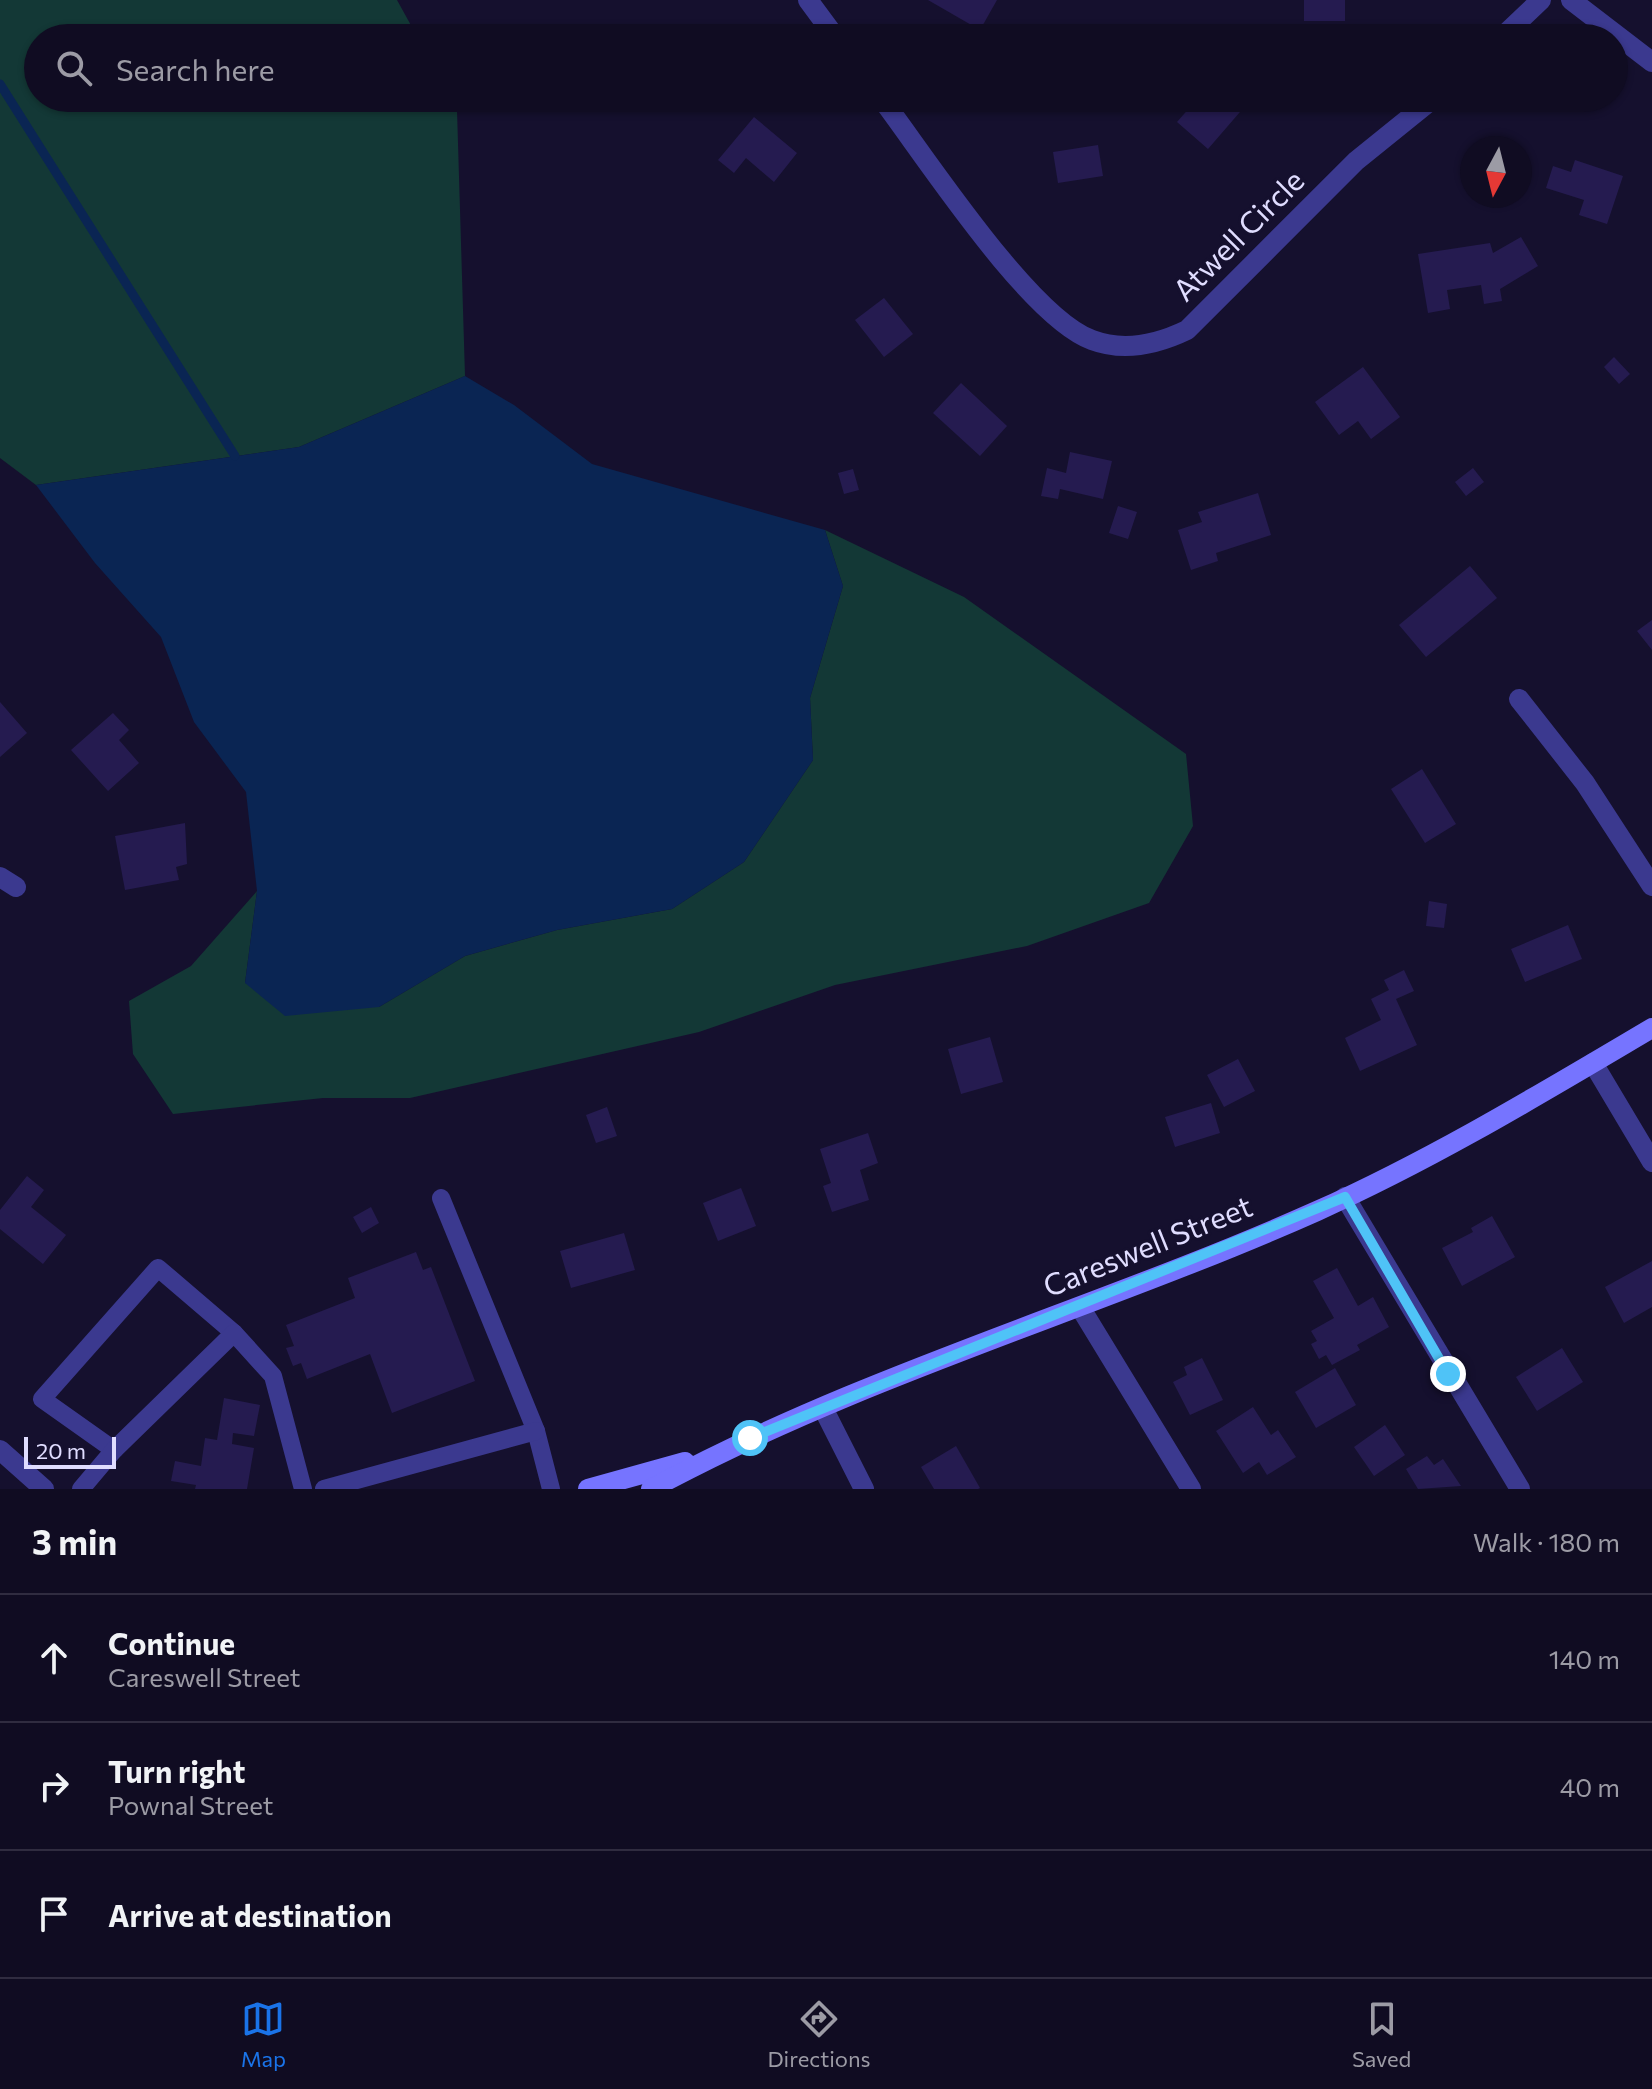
<!DOCTYPE html>
<html lang="en">
<head>
<meta charset="utf-8">
<style>
  body { margin:0; font-family:Commissioner,sans-serif; background:#1e1a2f; color:#f1f3f6 }
  .compass { position:absolute; left:1460px; top:136px; width:72px; height:72px; border-radius:50%; background:#100c22; box-shadow:0 2px 6px #0004; rotate:187deg }
  .scale { position:absolute; left:24px; bottom:20px; width:92px; box-sizing:border-box; padding-left:8px; border:4px solid #e0ddff; border-top:0; font-size:22px; line-height:28px; white-space:nowrap; color:#e0ddff; -webkit-text-stroke:6px #15102e; paint-order:stroke }
  .stop { position:absolute; width:24px; height:24px; margin:-18px; border:6px solid #4fc3f7; border-radius:50%; background:#fff }
  .stop.end { background:#4fc3f7; border-color:#fff; box-shadow:0 2px 8px #0008 }
  .list { margin:0; padding:0; list-style:none }
  h2 { display:flex; justify-content:space-between; align-items:center; height:104px; margin:0; padding:0 32px; font-size:34px }
  h2 small { font-size:26px; font-weight:400; color:#9c9ba5 }
  .list li { display:grid; grid-template-columns:52px 1fr auto; gap:24px; align-items:center; box-sizing:border-box; height:128px; padding:0 32px; border-top:2px solid #302c40 }
  .list b { display:block; font-size:30px; white-space:nowrap }
  .list p { margin:0; font-size:26px; white-space:nowrap; color:#9c9ba5 }
  .list em { font-size:26px; font-style:normal; color:#9c9ba5 }
  .icon { flex:none; width:44px; height:44px; fill:none; stroke:currentColor; stroke-width:2; stroke-linecap:round; stroke-linejoin:round }
  .map { position:relative; flex:none; width:1652px; height:1489px; overflow:hidden }
  .search { position:absolute; background:#100c22; box-shadow:0 2px 6px #0004; left:24px; right:24px; top:24px; height:88px; display:flex; align-items:center; gap:20px; box-sizing:border-box; padding:0 28px; border-radius:44px; color:#9c9ba5; font-size:30px }
  .sheet { height:488px; background:#100c22 }
  nav { display:flex; justify-content:space-around; align-items:center; box-sizing:border-box; height:112px; border-top:2px solid #302c40; background:#100c22; font-size:22px; color:#9c9ba5 }
  nav a { display:grid; justify-items:center; gap:4px }
  nav .on { color:#1a73e8 }
  .map>svg:first-child { display:block }
</style>
</head>
<body>
<div class="map">
<svg width="1652" height="1489" viewBox="0 0 1652 1489">
  <rect width="100%" height="100%" fill="#15102e"/>
  <g fill="#133836">
    <path d="M0,0H397L418,38H38V98H450L457,110L465,376L299,447L36,485L0,458Z"/>
    <path d="M825,530L964,597L1186,754L1193,826L1149,903L1027,946L835,985L699,1032L410,1098H323L173,1114L133,1054L129,1001L191,966L257,891L245,983L379,1007L465,956L557,930L672,909L744,862L813,760L810,698L843,586Z"/>
  </g>
  <path fill="#0a2553" d="M465,376L514,405L592,464L825,530L843,586L810,698L813,760L744,862L672,909L557,930L465,956L379,1007L285,1016L245,983L257,891L246,792L194,722L161,637L95,563L36,485L299,447Z"/>
  <g fill="none" stroke-linecap="round" stroke-linejoin="round">
    <path stroke="#0a2553" stroke-width="9" d="M0,84L235,456"/>
  </g>
  <g fill="#251b50">
    <path d="M928,0H997L980,30Z"/>
    <rect x="1304" y="0" width="41" height="21"/>
    <path d="M671,27L685,38H662Z"/>
    <path d="M1198,98H1246L1242,102L1246,105L1208,149L1177,122Z"/>
    <path d="M754,117L797,153L774,182L746,158L734,173L718,160Z"/>
    <path d="M1098,145L1103,176L1058,183L1053,152Z"/>
    <path d="M1575,160L1623,176L1607,224L1579,215L1584,200L1546,188L1553,166L1571,172Z"/>
    <path d="M1521,237L1538,266L1500,289L1502,301L1484,304L1481,285L1447,290L1450,309L1428,313L1418,254L1490,243L1493,253Z"/>
    <path d="M884,298L913,334L884,357L855,320Z"/>
    <path d="M1614,357L1630,374L1619,384L1604,367Z"/>
    <path d="M1363,367L1400,417L1371,439L1358,421L1339,435L1315,402Z"/>
    <path d="M961,383L1007,426L980,456L933,413Z"/>
    <path d="M1070,452L1112,461L1103,499L1060,489L1058,499L1041,496L1047,468L1066,473Z"/>
    <path d="M1473,468L1484,482L1466,496L1455,482Z"/>
    <path d="M853,469L859,490L844,494L838,473Z"/>
    <path d="M1258,493L1271,535L1216,553L1218,561L1191,570L1178,530L1202,522L1198,512Z"/>
    <path d="M1118,506L1137,512L1128,539L1109,533Z"/>
    <path d="M1470,566L1497,598L1426,657L1399,625Z"/>
    <path d="M1652,620V650L1637,631Z"/>
    <path d="M0,702L27,733L0,757Z"/>
    <path d="M113,713L129,730L119,740L139,763L108,791L71,750Z"/>
    <path d="M1422,769L1456,824L1425,843L1391,789Z"/>
    <path d="M185,823L187,864L176,867L179,880L125,890L115,836Z"/>
    <path d="M1429,901L1447,904L1444,928L1426,926Z"/>
    <path d="M1568,925L1582,959L1525,982L1511,949Z"/>
    <path d="M1404,970L1414,991L1396,999L1417,1045L1360,1071L1345,1038L1381,1020L1371,999L1389,990L1384,980Z"/>
    <path d="M990,1037L1003,1082L961,1094L948,1049Z"/>
    <path d="M1238,1059L1255,1091L1224,1107L1207,1075Z"/>
    <path d="M1211,1103L1220,1133L1175,1147L1165,1117Z"/>
    <path d="M607,1107L617,1136L596,1143L586,1115Z"/>
    <path d="M868,1133L878,1163L860,1170L869,1200L832,1212L823,1186L831,1183L820,1149Z"/>
    <path d="M27,1176L44,1190L31,1207L66,1235L43,1264L0,1229V1210Z"/>
    <path d="M741,1188L756,1226L718,1241L703,1203Z"/>
    <path d="M371,1207L379,1223L362,1233L353,1217Z"/>
    <path d="M1492,1216L1515,1257L1462,1286L1442,1248L1473,1232L1471,1228Z"/>
    <path d="M624,1233L635,1270L571,1288L560,1251Z"/>
    <path d="M416,1252L423,1270L431,1267L475,1381L392,1413L370,1354L307,1379L301,1363L293,1366L286,1348L294,1346L286,1325L355,1298L348,1278Z"/>
    <path d="M1652,1261V1307L1624,1323L1605,1287Z"/>
    <path d="M1337,1268L1358,1306L1373,1297L1389,1327L1357,1345L1360,1350L1332,1365L1326,1355L1319,1359L1311,1344L1317,1341L1311,1331L1334,1318L1313,1281Z"/>
    <path d="M1562,1348L1583,1382L1537,1411L1516,1377Z"/>
    <path d="M1202,1358L1223,1400L1190,1415L1173,1382L1187,1375L1184,1367Z"/>
    <path d="M1335,1368L1356,1405L1316,1428L1295,1392Z"/>
    <path d="M224,1398L260,1405L254,1436L233,1433L232,1444L254,1448L247,1489H195L196,1485L171,1481L175,1461L201,1466L205,1438L217,1440Z"/>
    <path d="M1253,1407L1271,1435L1278,1430L1296,1457L1267,1475L1259,1462L1243,1473L1216,1431Z"/>
    <path d="M1385,1425L1405,1455L1374,1476L1354,1447Z"/>
    <path d="M956,1446L980,1488L978,1489H934L921,1467Z"/>
    <path d="M1427,1456L1434,1465L1443,1459L1461,1486L1418,1489L1406,1469Z"/>
  </g>
  <g fill="none" stroke-linecap="round" stroke-linejoin="round">
    <g stroke="#3b398f" stroke-width="18">
      <path d="M441,1198L536,1431L551,1489"/>
      <path d="M114,1450L42,1399L158,1268L234,1333"/>
      <path d="M81,1489L114,1450L234,1333L273,1376L303,1489"/>
      <path d="M324,1489L536,1431"/>
    </g>
    <g stroke="#3b398f" stroke-width="20">
      <path d="M808,0L836,38"/>
      <path d="M1571,0L1652,62"/>
      <path d="M1501,38L1541,0"/>
      <path d="M881,98C925,156 1029,317 1092,340C1124,352 1158,344 1187,330L1356,161L1434,98"/>
      <path d="M1519,699L1585,783L1652,886"/>
      <path d="M0,877L16,887"/>
      <path d="M1593,1063L1652,1162"/>
      <path d="M1345,1197L1520,1489"/>
      <path d="M1080,1307L1191,1489"/>
      <path d="M823,1408L864,1489"/>
    </g>
    <path stroke="#3b398f" stroke-width="20" d="M0,1450L44,1489"/>
    <g stroke="#7674ff" stroke-width="20">
      <path d="M588,1489L685,1462"/>
      <path d="M651,1489C863,1374 1097,1309 1317,1211C1433,1159 1542,1093 1652,1028"/>
    </g>
  </g>
  <g fill="none" stroke-linecap="round" stroke-linejoin="round">
    <path stroke="#4fc3f7" stroke-width="10" d="M750,1438L1345,1197L1448,1374"/>
  </g>
  <g text-anchor="middle" stroke-width="6" stroke-linejoin="round" paint-order="stroke">
    <g font-size="30" fill="#e0ddff" stroke="#15102e">
      <text transform="translate(1239 236) rotate(-45)" y="10">Atwell Circle</text>
      <text transform="translate(1148 1247) rotate(-22)" y="10">Careswell Street</text>
    </g>
  </g>
</svg>
<svg class="compass" viewBox="-18 -18 36 36"><path d="M0-13l5 13h-10z" fill="#e53935"/><path d="M0 13l5-13h-10z" fill="#9c9ba5"/></svg>
<div class="scale">20 m</div>
<div class="stop" style="left:750px;top:1438px"></div>
<div class="stop end" style="left:1448px;top:1374px"></div>
<div class="search"><svg class="icon" aria-label="search" viewBox="0 0 24 24"><circle cx="10" cy="10" r="6"/><path d="M15 15l6 6"/></svg>Search here</div>
</div>
<section class="sheet">
<h2>3 min<small>Walk · 180 m</small></h2>
<ul class="list">
<li><svg class="icon" aria-label="ahead" viewBox="0 0 24 24"><path d="M12 20V5M6 11l6-6 6 6"/></svg><div><b>Continue</b><p>Careswell Street</p></div><em>140 m</em></li>
<li><svg class="icon" aria-label="right" viewBox="0 0 24 24"><path d="M7 20v-9h11M14 6l5 5-5 5"/></svg><div><b>Turn right</b><p>Pownal Street</p></div><em>40 m</em></li>
<li><svg class="icon" aria-label="arrive" viewBox="0 0 24 24"><path d="M6 21V4h12l-3 4 3 4H6"/></svg><div><b>Arrive at destination</b></div></li>
</ul>
</section>
<nav>
<a class="on"><svg class="icon" aria-label="map" viewBox="0 0 24 24"><path d="M3 6l6-2 6 2 6-2v14l-6 2-6-2-6 2zM9 4v14M15 6v14"/></svg>Map</a>
<a><svg class="icon" aria-label="directions" viewBox="0 0 24 24"><path d="M12 3l9 9-9 9-9-9zM9 14v-3h6M13 9l2 2-2 2"/></svg>Directions</a>
<a><svg class="icon" aria-label="saved" viewBox="0 0 24 24"><path d="M7 4h10v16l-5-4-5 4z"/></svg>Saved</a>
</nav>
</body>
</html>
